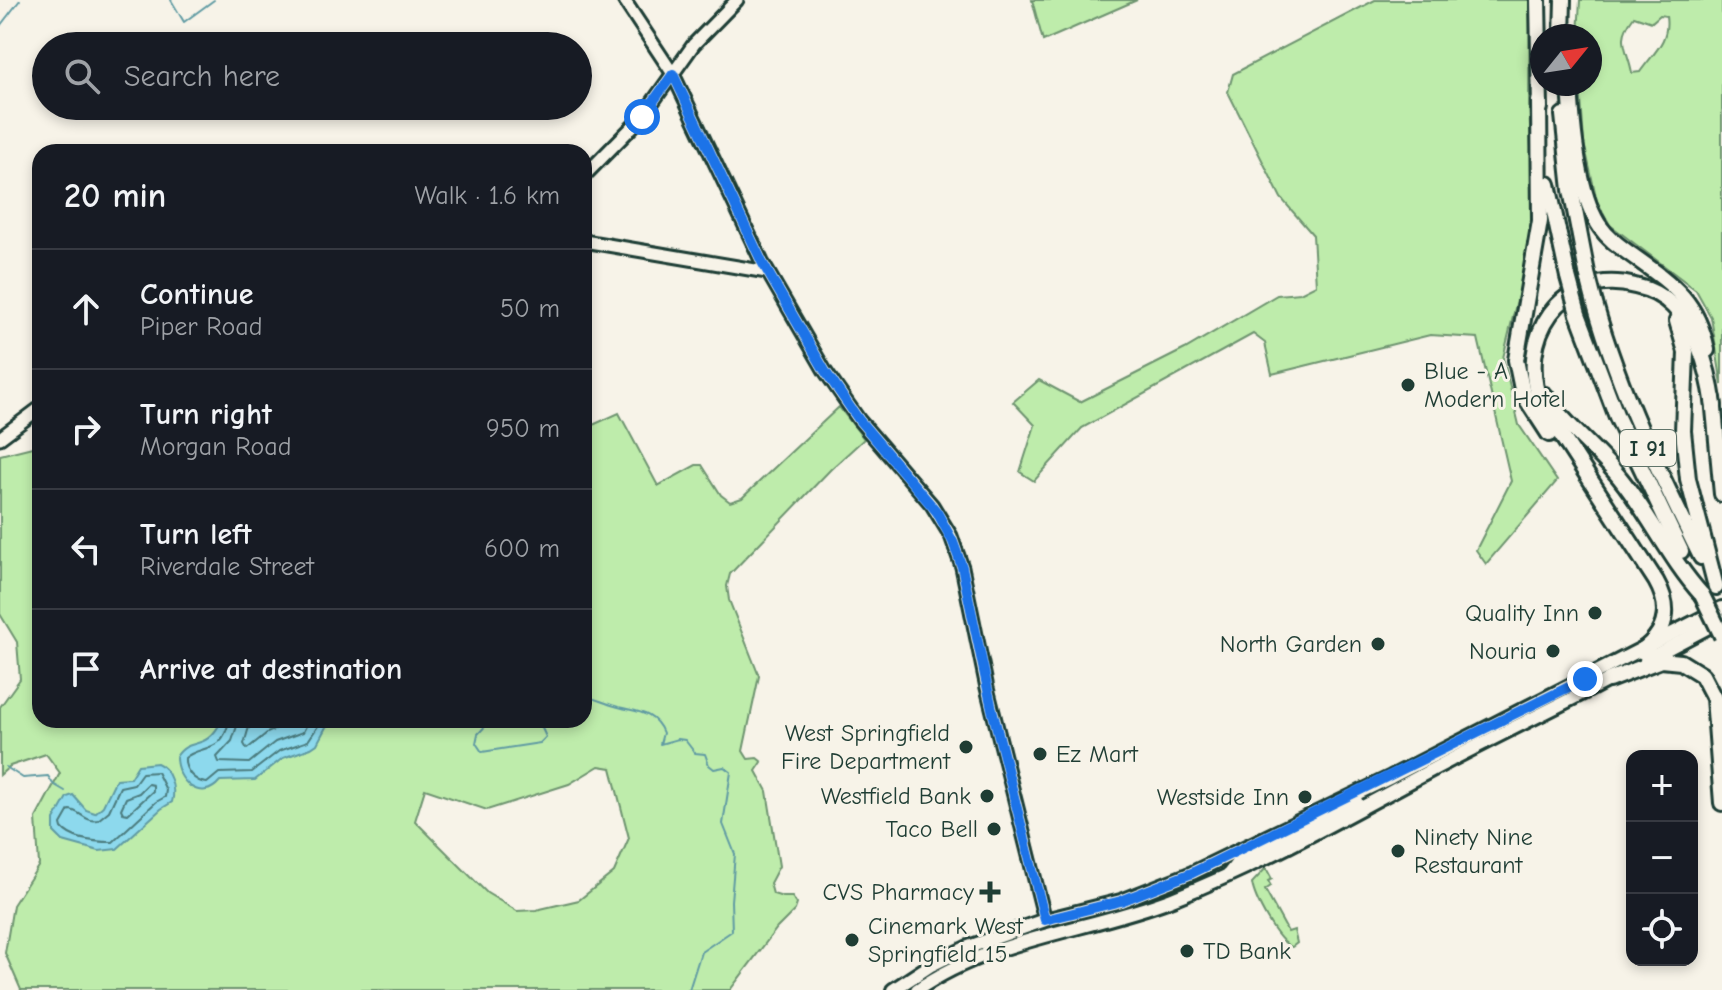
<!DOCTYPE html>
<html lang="en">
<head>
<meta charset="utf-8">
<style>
  body { margin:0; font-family:"Comic Neue",sans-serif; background:#242831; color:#f1f3f6 }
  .controls { position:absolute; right:24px; bottom:24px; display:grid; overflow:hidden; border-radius:16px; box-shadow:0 4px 12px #0003 }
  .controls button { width:72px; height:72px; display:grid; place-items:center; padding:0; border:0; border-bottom:2px solid #363941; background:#171b24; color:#f1f3f6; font:40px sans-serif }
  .compass { position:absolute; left:1530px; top:24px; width:72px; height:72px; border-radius:50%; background:#171b24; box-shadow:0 4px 12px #0003; rotate:60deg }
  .stop { position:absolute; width:24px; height:24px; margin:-18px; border:6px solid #1a73e8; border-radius:50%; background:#fff }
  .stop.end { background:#1a73e8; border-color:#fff; box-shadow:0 2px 8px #0008 }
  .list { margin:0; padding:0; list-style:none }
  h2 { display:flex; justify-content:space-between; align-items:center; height:104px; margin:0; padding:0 32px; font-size:34px }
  h2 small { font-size:26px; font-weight:400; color:#9ea1a6 }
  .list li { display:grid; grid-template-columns:52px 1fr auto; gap:24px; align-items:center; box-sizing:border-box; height:120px; padding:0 32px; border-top:2px solid #363941 }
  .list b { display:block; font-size:30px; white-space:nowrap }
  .list p { margin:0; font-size:26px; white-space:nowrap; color:#9ea1a6 }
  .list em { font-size:26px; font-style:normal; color:#9ea1a6 }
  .icon { flex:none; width:44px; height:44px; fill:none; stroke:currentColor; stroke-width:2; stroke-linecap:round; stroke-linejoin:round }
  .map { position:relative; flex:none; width:1722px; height:990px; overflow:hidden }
  .search { position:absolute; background:#171b24; box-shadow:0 4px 12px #0003; left:32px; top:32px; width:560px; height:88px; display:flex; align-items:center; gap:20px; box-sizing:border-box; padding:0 28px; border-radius:44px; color:#9ea1a6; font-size:30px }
  .panel { position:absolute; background:#171b24; box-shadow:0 4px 12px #0003; left:32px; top:144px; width:560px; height:584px; border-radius:24px }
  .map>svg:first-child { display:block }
</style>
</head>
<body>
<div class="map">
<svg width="1722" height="990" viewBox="0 0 1722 990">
  <rect width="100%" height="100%" fill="#f7f3e8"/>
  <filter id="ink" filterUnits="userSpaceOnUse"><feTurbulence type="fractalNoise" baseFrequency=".0125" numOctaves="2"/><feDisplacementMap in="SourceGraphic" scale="16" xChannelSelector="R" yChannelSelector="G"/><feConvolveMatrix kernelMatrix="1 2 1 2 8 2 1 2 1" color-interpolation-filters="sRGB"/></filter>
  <g filter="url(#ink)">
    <g fill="#beecab" stroke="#6e9470" stroke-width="2" fill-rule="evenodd">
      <path d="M1032,0H1137L1043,41Z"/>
      <path d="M1375,0H1530L1529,105L1533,190L1530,246L1503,358L1519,425L1557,481L1486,564L1476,550L1511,481L1478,338L1430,335L1272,374L1265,343L1253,334L1082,428L1034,481L1020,472L1035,425L1013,402L1039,380L1080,402L1185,349L1277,295L1300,293L1316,285L1313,235L1281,198L1228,92L1233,74Z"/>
      <path d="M1580,0H1722V385L1711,317L1696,290L1610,225L1597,201L1584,143L1580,84H1590V36H1578ZM1660,15L1666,16C1670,42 1652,54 1640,72L1632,73C1628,48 1615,41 1634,16L1652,22Z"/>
      <path d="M839,407L864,439L831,469L730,574L727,586L729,600L759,676L743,751L748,759L757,758L762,762L756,771L767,791L779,866L770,883L773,894L783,897H792L797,904L795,910L777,928L730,990H21L5,953L13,905L39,865L36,818L60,773L46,754L10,766L0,775V707L20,679L17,642L0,614V455L40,445V720H584V429L619,413L658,486L696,465H702L721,495L730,502L742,498ZM599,766L611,768L629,838L614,872L579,900L536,910L517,911L487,893L415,821L425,789L487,810L569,784Z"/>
      <path d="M1266,868L1272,879L1268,881L1271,886L1265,890L1288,932L1294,930L1297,943L1292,947C1277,942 1254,898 1252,883Z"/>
    </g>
    <g fill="#8dd9ed" stroke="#619ba3" stroke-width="2">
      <path d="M222,720H338L326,727L317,744L311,748L283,758L255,780L220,781C201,804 176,781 176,757C190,735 205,754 222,720Z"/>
      <path d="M157,763C170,768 176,789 172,802L161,809L117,849L99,851L63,841L54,832V820L67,797L73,795L86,810L95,813L103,806L116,779L130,778L138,765Z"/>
    </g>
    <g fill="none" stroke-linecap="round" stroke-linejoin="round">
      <g stroke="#4b7b7e" stroke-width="2">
        <path d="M229,720C223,755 201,744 185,758C184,771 195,782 207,783L219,773L252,772L279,751L308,741L322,720"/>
        <path d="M239,720L232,741L217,757L219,762L249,763L275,742L303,732L309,720"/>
        <path d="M251,720L244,744L247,749L267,733L295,720"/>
        <path d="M157,772L166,790L165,797L156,802L113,842C98,842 72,840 62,828L61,824L69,810C80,810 85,823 98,820L109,811L120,787L134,784L142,773Z"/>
        <path d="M148,784L153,785V791L128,814L123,813L121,809L126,798L139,793Z"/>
      </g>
      <g stroke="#619ba3" stroke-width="2">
        <path d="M171,0L184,22L214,0"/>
        <path d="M0,26L20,0"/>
        <path d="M584,696C594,698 604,703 615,706C634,712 654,710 663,733L660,744L678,739L685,740L695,753L705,754L709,765L714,769L724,767L731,772L723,824L735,854L731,901L732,931L701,952L689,990"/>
        <path d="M491,720L478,734L476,743L482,752L540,743L546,737L541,726L550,722L557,726L572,720"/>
        <path d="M6,767L23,778L48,776L53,784L65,791"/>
      </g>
      <defs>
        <g id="secondary">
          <path d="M624,0L673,74L762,262L825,371L859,420L932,505L951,536L962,567L987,688L1045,920"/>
          <path d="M584,176L642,117L694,44L737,0"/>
          <path d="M584,241L767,272"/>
          <path d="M0,438L40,408"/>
        </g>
        <g id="primary">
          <path d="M1646,660L1722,620"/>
          <path d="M1228,875L1239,861L1356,801"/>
          <path d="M893,990L931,965L966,948L1045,920L1121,901L1192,873L1391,777L1722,608"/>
          <path d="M917,990C991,938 1089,931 1172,899C1267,862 1354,811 1443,764C1500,734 1559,706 1616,676"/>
        </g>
        <g id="highway">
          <path d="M1538,0L1540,108"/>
          <path d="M1562,36L1563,0"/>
          <path d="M1570,84C1572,123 1578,197 1601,228C1609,240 1622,248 1633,256C1672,284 1697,300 1707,350"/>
          <path d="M1539,101L1540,221L1516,360L1523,394L1549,434"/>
          <path d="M1563,115L1571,190L1587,273"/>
          <path d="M1548,184L1568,277"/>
          <path d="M1595,304C1620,393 1660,474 1701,557"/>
          <path d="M1578,314L1617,417L1681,551"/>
          <path d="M1677,321L1686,352L1683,431L1688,479L1716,587"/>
          <path d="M1545,395C1561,422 1599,451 1620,478C1650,515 1670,560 1702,595"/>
          <path d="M1713,398L1722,494"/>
          <path d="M1641,651C1667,633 1672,609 1656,581L1541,404C1515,339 1561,267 1635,286C1649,289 1662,295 1673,306C1699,331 1709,371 1714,406"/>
          <path d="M1609,680L1661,660L1681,662L1702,675L1714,698L1722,803"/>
        </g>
      </defs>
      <use href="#secondary" stroke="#1f3d34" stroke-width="17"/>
      <use href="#primary" stroke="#1f3d34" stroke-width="18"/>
      <use href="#highway" stroke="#1f3d34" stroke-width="20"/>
      <use href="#secondary" stroke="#f7f3e8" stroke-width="11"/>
      <use href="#primary" stroke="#f7f3e8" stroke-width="12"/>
      <use href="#highway" stroke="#f7f3e8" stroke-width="14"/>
      <defs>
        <g id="highway-bridge">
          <path d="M1587,273L1595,304"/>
          <path d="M1568,277L1578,314"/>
          <path d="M1702,595L1722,636"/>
        </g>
      </defs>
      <use href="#highway-bridge" stroke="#1f3d34" stroke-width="20" stroke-linecap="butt"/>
      <use href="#highway-bridge" stroke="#f7f3e8" stroke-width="14"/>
    </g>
  </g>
  <g fill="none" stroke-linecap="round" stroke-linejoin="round" filter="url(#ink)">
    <path stroke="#1a73e8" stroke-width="10" d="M642,117L673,74L762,262L825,371L859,420L937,512L953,542L962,567L992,709L1045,920L1121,901L1192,873L1585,679"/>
  </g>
  <g fill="#1f3d34" stroke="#f7f3e8" stroke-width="3">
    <circle cx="1408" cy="385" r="8"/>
    <circle cx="1595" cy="613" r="8"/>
    <circle cx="1378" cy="644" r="8"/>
    <circle cx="1553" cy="651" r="8"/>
    <circle cx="966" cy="747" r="8"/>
    <circle cx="1040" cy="754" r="8"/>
    <circle cx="987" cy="796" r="8"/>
    <circle cx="1305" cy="797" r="8"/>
    <circle cx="994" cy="829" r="8"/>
    <circle cx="1398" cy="851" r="8"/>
    <path d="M986 880h8v8h8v8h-8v8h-8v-8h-8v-8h8z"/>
    <circle cx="852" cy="940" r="8"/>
    <circle cx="1187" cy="951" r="8"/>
  </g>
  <g text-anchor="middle" stroke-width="6" stroke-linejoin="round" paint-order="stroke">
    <rect fill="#f7f3e8" stroke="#60746a" stroke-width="2" x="1620" y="430" width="56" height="36" rx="6"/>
    <g font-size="22" font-weight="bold" fill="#1f3d34">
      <text x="1648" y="456">I 91</text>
    </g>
    <g font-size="24" fill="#1f3d34" stroke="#f7f3e8" text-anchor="end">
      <text x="1424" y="379" text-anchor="start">Blue - A<tspan x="1424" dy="28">Modern Hotel</tspan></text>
      <text x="1579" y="621">Quality Inn</text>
      <text x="1362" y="652">North Garden</text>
      <text x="1537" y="659">Nouria</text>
      <text x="950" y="741">West Springfield<tspan x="950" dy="28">Fire Department</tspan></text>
      <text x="1056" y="762" text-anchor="start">Ez Mart</text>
      <text x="971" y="804">Westfield Bank</text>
      <text x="1289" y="805">Westside Inn</text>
      <text x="978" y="837">Taco Bell</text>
      <text x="1414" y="845" text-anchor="start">Ninety Nine<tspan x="1414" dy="28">Restaurant</tspan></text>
      <text x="974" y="900">CVS Pharmacy</text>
      <text x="868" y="934" text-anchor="start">Cinemark West<tspan x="868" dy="28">Springfield 15</tspan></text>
      <text x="1203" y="959" text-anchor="start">TD Bank</text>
    </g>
  </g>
</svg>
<div class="controls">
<button>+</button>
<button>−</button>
<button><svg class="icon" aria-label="locate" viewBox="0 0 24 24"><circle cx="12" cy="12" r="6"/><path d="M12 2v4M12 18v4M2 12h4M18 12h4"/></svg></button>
</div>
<svg class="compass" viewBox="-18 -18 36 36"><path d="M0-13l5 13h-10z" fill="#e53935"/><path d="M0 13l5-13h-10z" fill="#9ea1a6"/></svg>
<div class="stop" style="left:642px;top:117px"></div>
<div class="stop end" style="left:1585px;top:679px"></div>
<div class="search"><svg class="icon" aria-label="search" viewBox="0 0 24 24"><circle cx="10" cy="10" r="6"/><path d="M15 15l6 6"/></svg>Search here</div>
<section class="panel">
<h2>20 min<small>Walk · 1.6 km</small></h2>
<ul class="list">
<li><svg class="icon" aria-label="ahead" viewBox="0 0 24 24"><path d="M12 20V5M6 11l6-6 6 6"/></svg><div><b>Continue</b><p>Piper Road</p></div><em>50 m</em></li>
<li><svg class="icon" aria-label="right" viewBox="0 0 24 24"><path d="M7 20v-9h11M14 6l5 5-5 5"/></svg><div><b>Turn right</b><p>Morgan Road</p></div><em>950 m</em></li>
<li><svg class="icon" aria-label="left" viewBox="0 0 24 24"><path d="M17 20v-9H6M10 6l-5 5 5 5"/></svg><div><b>Turn left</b><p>Riverdale Street</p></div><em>600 m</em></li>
<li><svg class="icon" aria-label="arrive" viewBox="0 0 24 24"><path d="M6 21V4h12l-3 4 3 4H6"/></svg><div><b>Arrive at destination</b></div></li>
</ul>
</section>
</div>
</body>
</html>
